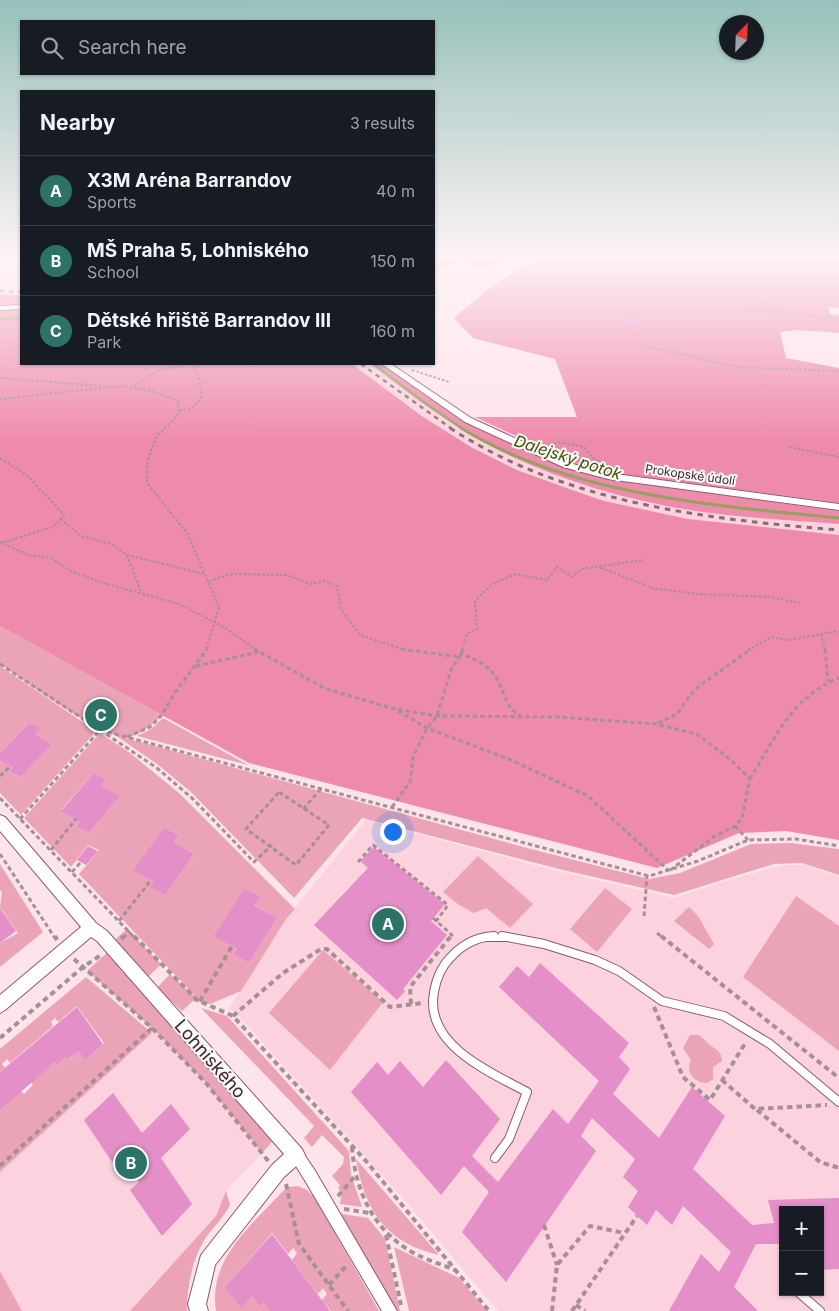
<!DOCTYPE html>
<html lang="en">
<head>
<meta charset="utf-8">
<style>
  body { margin:0; font-family:Inter,sans-serif; background:#20242c; color:#f1f3f6 }
  .controls { position:absolute; right:15px; bottom:15px; display:grid; overflow:hidden; border-radius:0px; box-shadow:0 1px 4px #0004 }
  .controls button { width:45px; height:45px; display:grid; place-items:center; padding:0; border:0; border-bottom:1px solid #363941; background:#171b24; color:#f1f3f6; font:25px sans-serif }
  .compass { position:absolute; left:719px; top:15px; width:45px; height:45px; border-radius:50%; background:#171b24; box-shadow:0 1px 4px #0004; rotate:23deg }
  .you { position:absolute; left:392px; top:831px; width:18px; height:18px; margin:-12px; border:4px solid #fff; border-radius:50%; background:#1a73e8; box-shadow:0 0 0 8px #1a73e833 }
  .badge { display:grid; place-items:center; width:32px; height:32px; border-radius:50%; background:#2d7266; color:#fff; font-size:16px; font-weight:700 }
  .pin { position:absolute; translate:-50% -50%; border:2px solid #fff; box-shadow:0 1px 5px #0006 }
  .list { margin:0; padding:0; list-style:none }
  h2 { display:flex; justify-content:space-between; align-items:center; height:65px; margin:0; padding:0 20px; font-size:21px }
  h2 small { font-size:16px; font-weight:400; color:#9ea1a6 }
  .list li { display:grid; grid-template-columns:32px 1fr auto; gap:15px; align-items:center; box-sizing:border-box; height:70px; padding:0 20px; border-top:1px solid #363941 }
  .list b { display:block; font-size:19px; white-space:nowrap }
  .list p { margin:0; font-size:16px; white-space:nowrap; color:#9ea1a6 }
  .list em { font-size:16px; font-style:normal; color:#9ea1a6 }
  .icon { flex:none; width:28px; height:28px; fill:none; stroke:currentColor; stroke-width:2; stroke-linecap:round; stroke-linejoin:round }
  .map { position:relative; flex:none; width:839px; height:1311px; overflow:hidden }
  .search { position:absolute; background:#171b24; box-shadow:0 1px 4px #0004; left:20px; top:20px; width:415px; height:55px; display:flex; align-items:center; gap:12px; box-sizing:border-box; padding:0 18px; border-radius:0px; color:#9ea1a6; font-size:19px }
  .panel { position:absolute; background:#171b24; box-shadow:0 1px 4px #0004; left:20px; top:90px; width:415px; height:275px; border-radius:0px }
  .map>svg:first-child { display:block }
</style>
</head>
<body>
<div class="map">
<svg width="839" height="1311" viewBox="0 0 839 1311">
  <rect width="100%" height="100%" fill="#fce4ea"/>
  <g fill="#fbd2dd" fill-rule="evenodd">
    <path d="M352,364H370L433,410L481,441L525,462L577,481L619,494L696,511L839,524V535L688,519L604,501L572,490L517,470L471,447L422,415Z"/>
    <path d="M366,820L545,868L674,898L735,878L784,865H805L839,877V1311H498L408,1204L237,1014L229,1009L286,919ZM783,1210H820V1292H783Z"/>
    <path d="M152,1028L206,1083L262,1153L226,1191L216,1216L130,1311H22L0,1271V1172L152,1033Z"/>
  </g>
  <g fill="#eba3b8" fill-rule="evenodd">
    <path d="M0,626L162,715C153,724 140,736 126,737C103,739 22,679 0,664Z"/>
    <path d="M0,666L96,731L21,815L0,793V759L13,767L9,771L21,777L52,744L35,734L40,728L29,723L0,753Z"/>
    <path d="M163,718L248,765L137,736L151,729Z"/>
    <path d="M100,733L130,753L180,794L295,909L286,919L241,991L210,1004L193,1001L182,1011L157,988L170,974L199,1000L79,874L99,850L88,845L71,867L24,818ZM94,773L106,779L101,786L120,796L89,833L76,826L80,822L61,810ZM165,828L179,835L174,842L194,854L165,895L154,882L147,878ZM259,897L254,905L277,918L249,963L233,955L237,949L227,943Z"/>
    <path d="M115,735L531,849L649,879L680,873L751,844L790,843L839,849V875L802,863L774,864L674,895L563,870L362,818L294,898L191,792L157,764Z"/>
    <path d="M478,856L533,904L510,928L486,908L474,913L459,905L443,892Z"/>
    <path d="M0,864L43,932L0,967V943L18,933L0,907L2,893L0,890Z"/>
    <path d="M605,888L632,909L597,952L570,929Z"/>
    <path d="M796,896L839,926V1051L743,977Z"/>
    <path d="M689,907L698,916L714,944L709,949L674,921Z"/>
    <path d="M127,929L161,964L143,982L277,1136L262,1153L206,1083L152,1028L87,971L112,948L109,945Z"/>
    <path d="M323,950L383,1002L330,1070L269,1013Z"/>
    <path d="M86,977L152,1033L0,1172V1106L21,1091L24,1094L33,1085L31,1082L55,1062L57,1065L67,1056L70,1059L79,1050L86,1059L104,1043L77,1006L58,1022L55,1018L51,1022L53,1026L10,1063L7,1059L2,1064L5,1068L0,1072V1049Z"/>
    <path d="M201,1008L227,1016L349,1151L351,1175L362,1207L340,1204L342,1192L338,1188L340,1185L332,1176L343,1164L344,1157L322,1135L312,1147L304,1138L314,1126Z"/>
    <path d="M690,1035H699C703,1038 704,1040 708,1043C714,1050 721,1048 722,1061L713,1067V1079L707,1083C694,1083 685,1072 691,1060L683,1048Z"/>
    <path d="M356,1159L439,1255C386,1243 365,1211 356,1159Z"/>
    <path d="M298,1186L307,1190L315,1198L379,1311H331L322,1300L327,1294L323,1288L318,1294L292,1260L297,1253L293,1248L288,1254L272,1233L226,1286L252,1294L260,1305L263,1303L271,1311H216C208,1260 249,1228 280,1194L288,1187Z"/>
    <path d="M226,1191L230,1205C224,1216 217,1224 209,1233C193,1255 187,1284 187,1311H130L216,1216Z"/>
    <path d="M336,1213L368,1218L385,1239L400,1311H393Z"/>
    <path d="M394,1247L459,1278L487,1311H409Z"/>
    <path d="M0,1271L22,1311H0Z"/>
  </g>
  <g fill="#ee8bab">
    <path d="M434,258H524L479,269L463,261L434,271Z"/>
    <path d="M538,258H839V308L828,307L830,314L839,315V333L798,330L780,332L786,358L839,368V503L604,472L574,463L475,417H577L555,359L473,338L454,318L492,286Z"/>
    <path d="M0,294L21,295V364H352L422,416L471,447L517,470L572,490L604,501L688,519L839,535V840L786,831L739,833L657,868L249,763L0,626Z"/>
    <path d="M370,364H382L461,420L563,467L618,481L839,511V524C792,520 743,518 696,511C623,500 547,477 481,441C442,419 406,391 370,364Z"/>
  </g>
  <g fill="none" stroke-linecap="round" stroke-linejoin="round">
    <g stroke="#97a05f" stroke-width="2.5">
      <path d="M0,319L21,318"/>
      <path d="M374,364L425,403L463,429"/>
    </g>
    <path stroke="#97a05f" stroke-width="3" d="M461,428C570,495 715,506 839,518"/>
  </g>
  <g fill="#e48fc8">
    <path d="M628,318L639,319L640,330L629,329Z"/>
    <path d="M29,723L41,728L35,734L52,744L21,777L9,771L13,767L0,760V753Z"/>
    <path d="M94,773L106,779L101,786L120,796L89,833L76,826L80,822L61,811Z"/>
    <path d="M165,828L179,835L174,842L194,854L165,895L150,887L154,882L133,870Z"/>
    <path d="M88,846L98,851L86,865L77,860Z"/>
    <path d="M374,847L445,904L431,921L447,935L403,989L405,991L397,1000L314,925L368,868L360,861Z"/>
    <path d="M244,889L260,897L254,905L277,918L249,963L233,955L237,949L214,936Z"/>
    <path d="M0,908L16,931L0,943Z"/>
    <path d="M540,963L629,1043L619,1057L630,1069L613,1094L659,1138L692,1087L725,1116L693,1169L752,1225L774,1223L768,1200L839,1198V1269L820,1270V1210H783V1244H756L734,1287L758,1311H669L701,1254L719,1272L731,1252L683,1206L672,1225L656,1210L647,1225L628,1207L638,1191L623,1177L635,1159L592,1118L581,1136L596,1151L506,1282L462,1232L489,1192L464,1166L441,1195L351,1092L377,1062L388,1075L400,1061L423,1087L446,1060L500,1119L472,1156L498,1182L553,1109L568,1124L599,1081L499,987L517,966L529,977Z"/>
    <path d="M77,1007L103,1044L85,1060L79,1051L69,1059L66,1057L57,1065L55,1062L0,1110V1072Z"/>
    <path d="M113,1093L142,1133L171,1104L190,1129L161,1158L192,1204L162,1236L130,1190L139,1182L120,1154L112,1162L84,1120Z"/>
    <path d="M272,1234L304,1276L330,1311H270L263,1303L260,1306L252,1296L241,1308L225,1287Z"/>
  </g>
  <g fill="none" stroke-linecap="round" stroke-linejoin="round">
    <defs>
      <path id="service-far1" d="M483,938H510"/>
      <g id="service">
        <path d="M494,936C473,937 457,948 445,964C438,974 434,987 433,1000C431,1048 492,1073 527,1092L509,1139L495,1158"/>
        <path d="M502,936L544,944L595,960L619,971L662,1001L724,1016L770,1044L839,1102"/>
        <path d="M798,1292L820,1311"/>
      </g>
      <path id="pedestrian" d="M296,1148L301,1150L314,1169L397,1311H382L304,1179L289,1155L291,1150Z"/>
      <g id="minor">
        <path d="M21,305V309L0,310V306Z"/>
        <path d="M382,364H391L471,418L569,463L608,473L839,504V510L608,479L563,467L465,422Z"/>
        <path d="M0,815L5,817L96,923L107,931L302,1149L305,1155L302,1161L284,1177L215,1265L206,1304L208,1311H190L188,1304L201,1255L272,1165L284,1154L97,941L91,937L5,1010L0,1013V995L81,927L0,831Z"/>
      </g>
    </defs>
    <use href="#service-far1" stroke="#8d5969" stroke-width="8"/>
    <use href="#service" stroke="#8d5969" stroke-width="10"/>
    <use href="#pedestrian" stroke="#8d5969" stroke-width="2"/>
    <use href="#minor" stroke="#8d5969" stroke-width="2"/>
    <g stroke="#a68f95" stroke-width="2" stroke-dasharray="2.5 2" stroke-linecap="butt">
      <path d="M750,309L839,319"/>
      <path d="M640,345L736,367L839,371"/>
      <path d="M412,370L449,382"/>
      <path d="M0,378L101,386"/>
      <path d="M130,388L159,370L188,364"/>
      <path d="M0,399L122,386L152,391L178,401L179,411L176,417L157,436L151,450L147,465V483L187,533L219,607L206,650"/>
      <path d="M179,411L191,409L201,398L200,382L194,364"/>
      <path d="M554,444L559,442L584,447L593,458L609,466"/>
      <path d="M789,447L839,457"/>
      <path d="M0,458L28,476L64,515L53,527L1,543"/>
      <path d="M61,519L81,536L111,544L127,555L204,574"/>
      <path d="M0,542L28,555L51,558L71,571L100,582L179,604L224,627L256,650"/>
      <path d="M127,555L141,592"/>
      <path d="M601,568L652,588L696,594L771,597L800,603"/>
      <path d="M209,581L232,574L287,575L310,584L325,581L337,586L341,609L360,635L405,650"/>
      <path d="M821,634L825,650"/>
      <path d="M462,650L467,634L477,629L475,601L491,585L515,574L547,580L557,567L572,577L581,569L644,560"/>
      <path d="M748,650L772,637L789,640L839,631"/>
    </g>
    <g stroke="#a68f95" stroke-width="3" stroke-dasharray="4.5 3" stroke-linecap="butt">
      <path d="M254,649L326,689L395,709L437,716L559,717L656,724L697,734L731,760L750,779L742,818L735,826L715,836L669,871"/>
      <path d="M401,649L460,657L461,654C475,659 489,665 497,679C505,692 505,708 520,715"/>
      <path d="M825,649L828,681"/>
      <path d="M461,654L463,649"/>
      <path d="M0,664L100,730L649,876L698,861L748,840L796,839L839,846"/>
      <path d="M196,666L258,652"/>
      <path d="M398,711L427,728L511,760L588,796L669,871"/>
      <path d="M658,723L677,714L695,689L751,649"/>
      <path d="M127,737L150,727L162,715L174,694L207,649"/>
      <path d="M0,776L11,766"/>
      <path d="M750,779C774,739 793,696 839,678"/>
      <path d="M279,792L329,825L296,865L246,829Z"/>
      <path d="M0,798L135,938"/>
      <path d="M392,807L410,782L413,757L427,728L437,716L452,667L460,657"/>
      <path d="M303,809L321,789"/>
      <path d="M20,819L100,730L157,768L193,799L254,862L272,845"/>
      <path d="M735,826L748,840"/>
      <path d="M51,850L76,819"/>
      <path d="M0,854L55,938"/>
      <path d="M358,862L373,845L448,905L434,924"/>
      <path d="M72,872L81,862"/>
      <path d="M644,916L647,875"/>
      <path d="M433,918L452,935L450,938"/>
      <path d="M119,921L151,880"/>
      <path d="M657,933L663,938"/>
      <path d="M123,938L130,931"/>
    </g>
    <g stroke="#a68f95" stroke-width="4" stroke-dasharray="5.5 4" stroke-linecap="butt">
      <path d="M55,936L57,940"/>
      <path d="M134,936L197,1000L233,1016L366,1161L489,1311"/>
      <path d="M661,936L839,1078"/>
      <path d="M121,939L124,936"/>
      <path d="M74,959L152,1028L206,1083L269,1162"/>
      <path d="M200,1001L232,946"/>
      <path d="M411,1004L410,987L451,936"/>
      <path d="M654,1007L683,1077L710,1100L746,1042"/>
      <path d="M233,1016L283,973L321,949H327L390,1007L423,1003"/>
      <path d="M0,1038L83,967L101,955"/>
      <path d="M722,1080L755,1109L827,1105"/>
      <path d="M757,1110L820,1162L839,1168"/>
      <path d="M352,1147C355,1190 373,1230 412,1252C426,1260 441,1264 455,1270"/>
      <path d="M0,1166L152,1028"/>
      <path d="M286,1184L299,1244L348,1311"/>
      <path d="M338,1196L355,1176"/>
      <path d="M344,1209L370,1213"/>
      <path d="M544,1225L557,1265"/>
      <path d="M386,1235L401,1305"/>
      <path d="M329,1285L348,1264"/>
      <path d="M576,1305L585,1311"/>
      <path d="M552,1311L557,1265L590,1226L624,1233"/>
      <path d="M572,1311L637,1216"/>
    </g>
    <use href="#service-far1" stroke="#fff" stroke-width="6"/>
    <use href="#service" stroke="#fff" stroke-width="8"/>
    <use href="#pedestrian" fill="#fff" fill-rule="evenodd"/>
    <use href="#minor" fill="#fff" fill-rule="evenodd"/>
    <g stroke="#836d73" stroke-width="2.5" stroke-dasharray="4.5 4.5" stroke-linecap="butt">
      <path d="M0,291L21,292"/>
      <path d="M361,364L452,429"/>
    </g>
    <path stroke="#836d73" stroke-width="3" stroke-dasharray="5.5 5.5" stroke-linecap="butt" d="M450,428C565,503 705,519 839,530"/>
  </g>
  <linearGradient id="sky" x2="0" y2="1"><stop stop-color="#97c1ba"/><stop offset="0.58" stop-color="#fef3f6"/><stop offset="1" stop-color="#fef3f6" stop-opacity="0"/></linearGradient>
  <rect width="839" height="442" fill="url(#sky)"/>
  <g text-anchor="middle" stroke-width="4" stroke-linejoin="round" paint-order="stroke">
    <g font-size="12" fill="#3e282e" stroke="#f8f8f8">
      <text transform="translate(690 475) rotate(8)" y="4">Prokopské údolí</text>
    </g>
    <g font-size="16" font-style="italic" fill="#435006" stroke="#f8f8f8">
      <text transform="translate(568 457) rotate(18)" y="6">Dalejský potok</text>
    </g>
    <g font-size="18" fill="#3e282e" stroke="#f8f8f8">
      <text transform="translate(210 1059) rotate(49)" y="6">Lohniského</text>
    </g>
  </g>
</svg>
<div class="controls">
<button>+</button>
<button>−</button>
</div>
<svg class="compass" viewBox="-18 -18 36 36"><path d="M0-13l5 13h-10z" fill="#e53935"/><path d="M0 13l5-13h-10z" fill="#9ea1a6"/></svg>
<div class="you"></div>
<div class="pin badge" style="left:388px;top:924px">A</div>
<div class="pin badge" style="left:131px;top:1163px">B</div>
<div class="pin badge" style="left:101px;top:715px">C</div>
<div class="search"><svg class="icon" aria-label="search" viewBox="0 0 24 24"><circle cx="10" cy="10" r="6"/><path d="M15 15l6 6"/></svg>Search here</div>
<section class="panel">
<h2>Nearby<small>3 results</small></h2>
<ul class="list">
<li><span class="badge">A</span><div><b>X3M Aréna Barrandov</b><p>Sports</p></div><em>40 m</em></li>
<li><span class="badge">B</span><div><b>MŠ Praha 5, Lohniského</b><p>School</p></div><em>150 m</em></li>
<li><span class="badge">C</span><div><b>Dětské hřiště Barrandov III</b><p>Park</p></div><em>160 m</em></li>
</ul>
</section>
</div>
</body>
</html>
